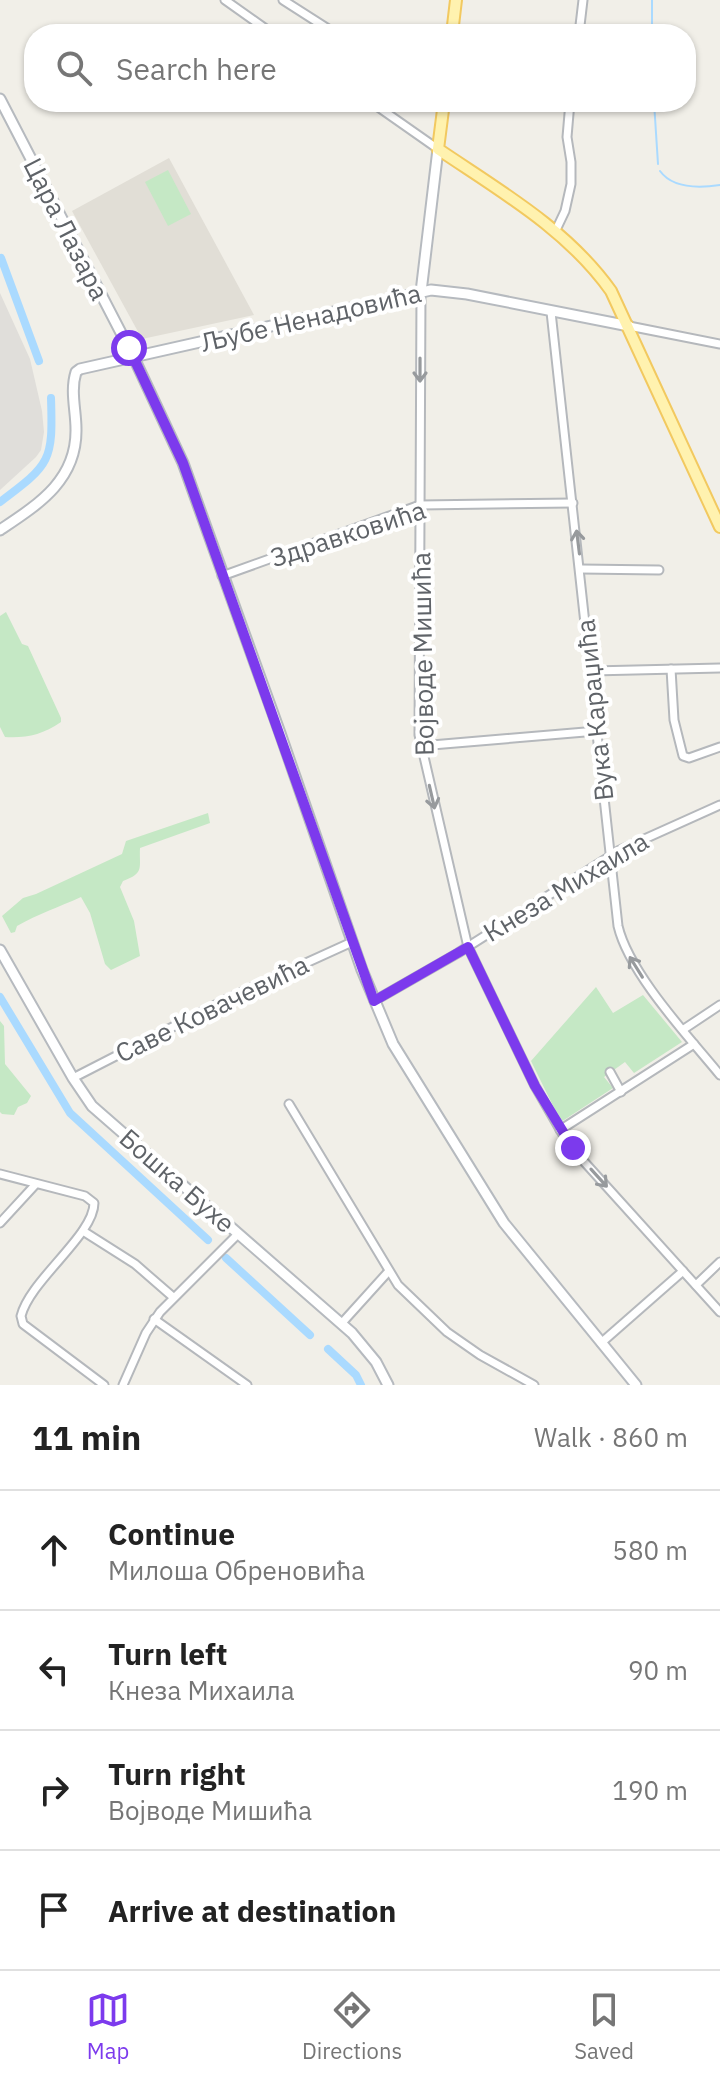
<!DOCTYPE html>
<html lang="en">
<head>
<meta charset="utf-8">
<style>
  body { margin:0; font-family:"IBM Plex Sans",sans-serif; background:#f2f2f2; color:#222 }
  .stop { position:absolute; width:24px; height:24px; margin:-18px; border:6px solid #7c3aed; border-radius:50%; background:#fff }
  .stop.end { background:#7c3aed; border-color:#fff; box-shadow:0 2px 8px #0008 }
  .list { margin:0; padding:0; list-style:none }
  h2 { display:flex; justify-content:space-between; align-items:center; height:104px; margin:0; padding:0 32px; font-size:34px }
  h2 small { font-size:26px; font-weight:400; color:#767676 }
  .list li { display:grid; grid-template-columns:52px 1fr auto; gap:24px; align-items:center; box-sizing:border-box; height:120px; padding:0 32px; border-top:2px solid #e0e0e0 }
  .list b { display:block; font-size:30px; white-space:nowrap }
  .list p { margin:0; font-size:26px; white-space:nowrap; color:#767676 }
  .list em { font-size:26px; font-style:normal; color:#767676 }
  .icon { flex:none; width:44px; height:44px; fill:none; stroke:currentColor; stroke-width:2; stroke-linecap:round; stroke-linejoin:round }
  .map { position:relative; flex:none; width:720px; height:1385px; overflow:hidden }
  .search { position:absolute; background:#fff; box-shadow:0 2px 6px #0004; left:24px; right:24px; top:24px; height:88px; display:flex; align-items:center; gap:20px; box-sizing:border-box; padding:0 28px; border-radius:32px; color:#767676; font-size:30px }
  .sheet { height:584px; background:#fff }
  nav { display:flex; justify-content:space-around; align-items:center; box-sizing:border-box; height:112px; border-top:2px solid #e0e0e0; background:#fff; font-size:22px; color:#767676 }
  nav a { display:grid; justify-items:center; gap:4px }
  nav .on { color:#7c3aed }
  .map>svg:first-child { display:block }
</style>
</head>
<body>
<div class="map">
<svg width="720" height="1385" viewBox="0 0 720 1385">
  <rect width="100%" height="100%" fill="#f1efe8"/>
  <path fill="#e0deda" d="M0,293L30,359L42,411L44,432L41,450L36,457L0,490Z"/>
  <path fill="#e1ded6" d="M169,158L254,315L142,339L72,211Z"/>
  <g fill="#c5e8c5">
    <path d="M168,170L191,214L168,226L145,182Z"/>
    <path d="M6,612L22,644L28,646L61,718V722C42,735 27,738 5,737L0,727V616Z"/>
    <path d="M208,813L210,823L140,848C139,868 145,873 123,881L120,887L134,921L140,956L111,970L105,964L90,913L81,897C59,907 38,914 17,926L15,932L11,933L2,916L23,898L36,894L122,854L126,841Z"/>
    <path d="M596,987L613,1013L643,995L682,1042L634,1073L625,1062L604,1077L613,1088L561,1122L531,1061Z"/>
    <path d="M0,1021L4,1026L5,1064L31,1096L27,1103L18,1107L14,1115L2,1114L0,1112Z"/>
  </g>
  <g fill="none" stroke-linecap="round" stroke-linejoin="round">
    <g stroke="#aadaff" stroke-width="2">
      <path d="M652,0V34"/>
      <path d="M654,102L658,164"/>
      <path d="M660,171C673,189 700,188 720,185"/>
    </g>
    <g stroke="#aadaff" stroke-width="8">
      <path d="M1,258L39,361"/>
      <path d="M0,502C51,464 53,461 51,398"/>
      <path d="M0,997L70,1113L208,1240"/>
      <path d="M226,1258L310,1335"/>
      <path d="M328,1349L356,1375L361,1385"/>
    </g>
    <defs>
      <g id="street">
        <path d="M225,0L273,34"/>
        <path d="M283,0L336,34"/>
        <path d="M579,34L583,0"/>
        <path d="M371,102L438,149"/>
        <path d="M556,230L565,211L571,184V162L567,137L570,102"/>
        <path d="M421,292L419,735L468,947L535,1086L569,1145L720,1312"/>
        <path d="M551,312L618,926C629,973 688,1036 720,1075"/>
        <path d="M629,326L720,344"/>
        <path d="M581,569L659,570"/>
        <path d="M222,576L420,505L573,503"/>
        <path d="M671,669L674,720L683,756L689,758L720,747"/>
        <path d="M592,671L720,668"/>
        <path d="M420,746L597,731"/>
        <path d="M374,1001L458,953L620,850L720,805"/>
        <path d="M684,1029L720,1005"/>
        <path d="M610,1072L621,1092"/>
        <path d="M73,1078L229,998L352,942"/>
        <path d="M289,1104L398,1285L447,1332L480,1355L534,1385"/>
        <path d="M560,1130L694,1044"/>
        <path d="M0,1174L85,1196L94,1203C94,1235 30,1280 21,1316L23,1324L104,1385"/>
        <path d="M0,1223L35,1185"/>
        <path d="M83,1231L135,1264L173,1297"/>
        <path d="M696,1285L720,1262"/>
        <path d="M154,1319L247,1385"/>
        <path d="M341,1324L388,1272"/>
        <path d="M601,1343L683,1271"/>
        <path d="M123,1385L146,1333L160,1312L238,1234"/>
      </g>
      <g id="secondary">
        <path d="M0,99L134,358L183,463L280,733L362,970L393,1044L504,1223L636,1385"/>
        <path d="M421,292L438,149"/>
        <path d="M0,530C39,504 77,480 76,429C76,410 70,391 76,372L80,369L431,290L467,294L629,326"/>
        <path d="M0,950L73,1078L92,1106L352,1333L376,1362L388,1385"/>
      </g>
      <g id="primary">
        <path d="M452,34L456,0"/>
        <path d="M444,102L438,149C500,191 567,229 611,291L720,527"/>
      </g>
    </defs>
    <use href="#street" stroke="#b5b8bc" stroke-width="11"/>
    <use href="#secondary" stroke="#b6babf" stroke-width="13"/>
    <use href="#primary" stroke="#f2c960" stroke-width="14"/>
    <use href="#street" stroke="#fff" stroke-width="7"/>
    <use href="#secondary" stroke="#fff" stroke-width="9"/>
    <use href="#primary" stroke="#fff2af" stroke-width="10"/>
  </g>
  <defs><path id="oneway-shaft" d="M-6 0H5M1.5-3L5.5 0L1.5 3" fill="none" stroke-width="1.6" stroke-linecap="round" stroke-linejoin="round" transform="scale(2)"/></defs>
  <g stroke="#979a9d">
    <use href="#oneway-shaft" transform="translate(420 370) rotate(90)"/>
    <use href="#oneway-shaft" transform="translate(578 542) rotate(-97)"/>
    <use href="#oneway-shaft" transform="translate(432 797) rotate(77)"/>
    <use href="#oneway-shaft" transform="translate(636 967) rotate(-122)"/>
    <use href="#oneway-shaft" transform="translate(599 1178) rotate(48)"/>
  </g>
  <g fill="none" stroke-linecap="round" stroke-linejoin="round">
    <path stroke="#7c3aed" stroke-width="10" d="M129,348L183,463L374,1001L468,947L535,1086L573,1148"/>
  </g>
  <g text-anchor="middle" stroke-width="8" stroke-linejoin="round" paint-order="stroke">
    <g font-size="26" fill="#5f6368" stroke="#fff">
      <text transform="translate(66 229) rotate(63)" y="9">Цара Лазара</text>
      <text transform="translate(311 318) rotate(-13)" y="9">Љубе Ненадовића</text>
      <text transform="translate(348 534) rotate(-18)" y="9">Здравковића</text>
      <text transform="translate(423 654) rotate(-91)" y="9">Војводе Мишића</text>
      <text transform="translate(595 710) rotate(-96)" y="9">Вука Караџића</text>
      <text transform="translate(566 887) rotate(-31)" y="9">Кнеза Михаила</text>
      <text transform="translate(212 1009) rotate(-26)" y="9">Саве Ковачевића</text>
      <text transform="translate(177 1181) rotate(41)" y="9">Бошка Бухе</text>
    </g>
  </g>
</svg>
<div class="stop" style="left:129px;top:348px"></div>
<div class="stop end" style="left:573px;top:1148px"></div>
<div class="search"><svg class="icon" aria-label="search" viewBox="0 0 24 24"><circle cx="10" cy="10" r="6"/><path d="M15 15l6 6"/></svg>Search here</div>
</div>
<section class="sheet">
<h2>11 min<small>Walk · 860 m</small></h2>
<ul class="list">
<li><svg class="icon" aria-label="ahead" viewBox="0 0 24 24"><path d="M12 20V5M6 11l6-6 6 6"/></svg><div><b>Continue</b><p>Милоша Обреновића</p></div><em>580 m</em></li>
<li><svg class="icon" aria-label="left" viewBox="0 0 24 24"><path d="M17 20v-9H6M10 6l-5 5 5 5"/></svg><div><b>Turn left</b><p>Кнеза Михаила</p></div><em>90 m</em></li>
<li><svg class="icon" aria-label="right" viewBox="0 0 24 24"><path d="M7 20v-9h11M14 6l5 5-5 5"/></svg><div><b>Turn right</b><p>Војводе Мишића</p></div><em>190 m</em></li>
<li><svg class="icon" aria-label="arrive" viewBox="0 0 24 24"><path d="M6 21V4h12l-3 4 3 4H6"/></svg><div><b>Arrive at destination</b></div></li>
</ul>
</section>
<nav>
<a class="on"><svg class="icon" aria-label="map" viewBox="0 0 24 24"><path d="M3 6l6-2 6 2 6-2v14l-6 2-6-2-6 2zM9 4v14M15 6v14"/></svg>Map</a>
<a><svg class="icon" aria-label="directions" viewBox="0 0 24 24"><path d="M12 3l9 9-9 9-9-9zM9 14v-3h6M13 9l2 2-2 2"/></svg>Directions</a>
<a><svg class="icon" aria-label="saved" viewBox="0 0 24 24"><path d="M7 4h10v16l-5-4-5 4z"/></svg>Saved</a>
</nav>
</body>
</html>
